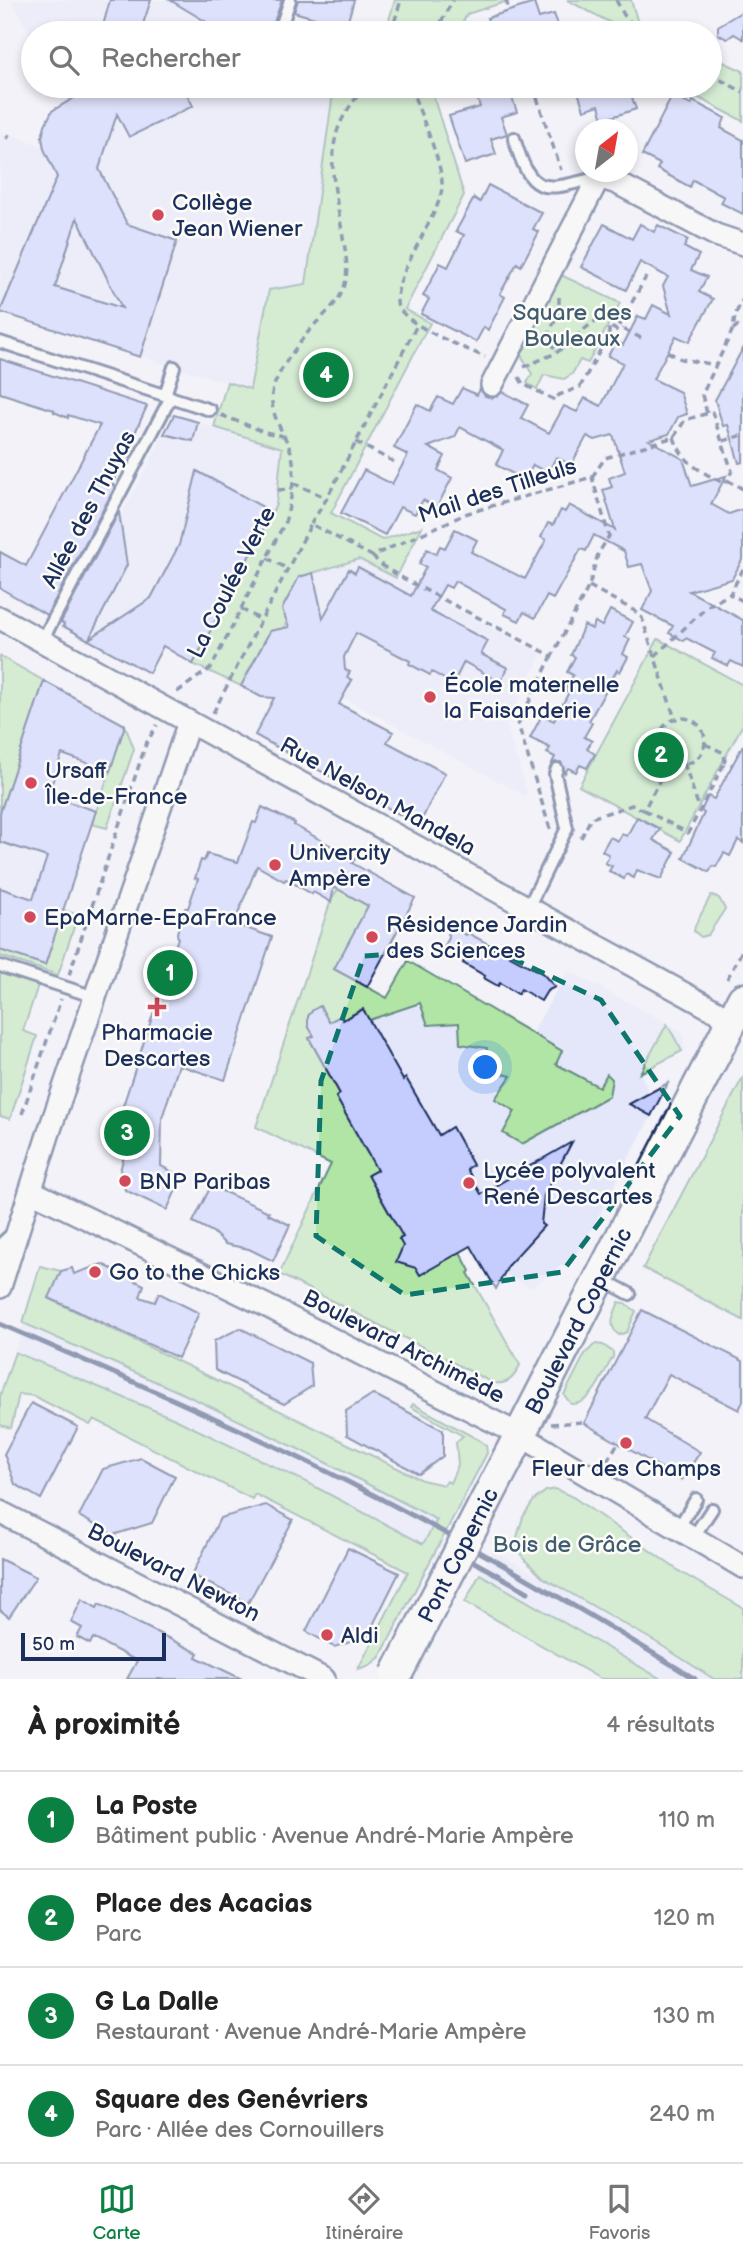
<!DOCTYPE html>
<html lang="fr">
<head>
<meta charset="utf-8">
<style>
  body { margin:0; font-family:"Balsamiq Sans",sans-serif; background:#f6f6f6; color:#222 }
  .compass { position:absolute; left:575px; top:119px; width:63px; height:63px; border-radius:50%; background:#fff; box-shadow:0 4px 10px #0003; rotate:31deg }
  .scale { position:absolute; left:21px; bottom:18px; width:145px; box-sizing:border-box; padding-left:7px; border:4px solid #1b2f5e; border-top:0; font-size:19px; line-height:24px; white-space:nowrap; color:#1b2f5e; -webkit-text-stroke:5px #fdfcf7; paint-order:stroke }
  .you { position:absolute; left:486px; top:1068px; width:24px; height:24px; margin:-18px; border:5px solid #fff; border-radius:50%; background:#1a73e8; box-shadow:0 0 0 10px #1a73e833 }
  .badge { display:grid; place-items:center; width:46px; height:46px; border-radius:50%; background:#0b8043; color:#fff; font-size:23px; font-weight:700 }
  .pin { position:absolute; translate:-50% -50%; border:4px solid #fff; box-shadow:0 2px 7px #0006 }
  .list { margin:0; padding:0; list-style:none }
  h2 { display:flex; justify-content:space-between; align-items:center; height:91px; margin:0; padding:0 28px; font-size:30px }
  h2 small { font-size:23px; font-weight:400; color:#767676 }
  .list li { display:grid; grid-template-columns:46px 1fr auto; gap:21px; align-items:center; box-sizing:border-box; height:98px; padding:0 28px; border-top:2px solid #e0e0e0 }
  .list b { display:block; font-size:26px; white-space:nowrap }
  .list p { margin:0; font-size:23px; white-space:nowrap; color:#767676 }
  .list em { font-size:23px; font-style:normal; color:#767676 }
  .icon { flex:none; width:38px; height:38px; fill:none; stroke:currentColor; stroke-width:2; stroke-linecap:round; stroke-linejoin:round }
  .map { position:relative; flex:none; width:743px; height:1679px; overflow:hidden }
  .search { position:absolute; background:#fff; box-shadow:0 4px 10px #0003; left:21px; right:21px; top:21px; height:77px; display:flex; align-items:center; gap:18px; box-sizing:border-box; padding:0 24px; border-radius:38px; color:#767676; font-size:26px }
  .sheet { height:483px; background:#fff }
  nav { display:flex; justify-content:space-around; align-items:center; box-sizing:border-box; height:98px; border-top:2px solid #e0e0e0; background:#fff; font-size:19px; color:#767676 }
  nav a { display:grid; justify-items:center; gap:4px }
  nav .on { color:#0b8043 }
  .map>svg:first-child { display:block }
</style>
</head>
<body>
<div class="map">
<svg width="743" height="1679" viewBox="0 0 743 1679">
  <rect width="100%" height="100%" fill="#f2f2f8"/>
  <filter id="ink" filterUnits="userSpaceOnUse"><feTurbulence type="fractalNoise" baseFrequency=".0143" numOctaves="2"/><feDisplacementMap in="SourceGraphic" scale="14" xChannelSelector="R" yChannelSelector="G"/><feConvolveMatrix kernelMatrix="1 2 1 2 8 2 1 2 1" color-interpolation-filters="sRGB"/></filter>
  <g filter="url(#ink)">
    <g fill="#e4e7fa">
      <path d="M12,0H280L270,33H33V41Z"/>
      <path d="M56,86H334L306,284L250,389L147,359L0,312V131L43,146V129L48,117L52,111L65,102Z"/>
      <path d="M174,415L282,449L276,505L193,664L163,646L149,673L63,626Z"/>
      <path d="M359,559L542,654L506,724L527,792L525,796L301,675L270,631L286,619L282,609L299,577Z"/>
      <path d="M0,656L125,725L0,1100Z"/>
      <path d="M313,957L387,998L408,961L532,1033L568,970L678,1029L683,1035L685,1050L641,1073L649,1093L669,1082L655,1107L657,1109L654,1113L651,1120H649L579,1253L531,1288L504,1274L496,1289L472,1246L460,1252L470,1271L468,1273L520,1365L515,1377L509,1382L493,1383L279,1274L331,1164L256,1127Z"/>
      <path d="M23,1323L186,1395L317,1458L437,1519L423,1545L306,1482L175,1419L15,1352Z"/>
      <path d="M493,1550L645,1637L713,1679H661L480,1574Z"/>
    </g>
    <g fill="#b1e5a6" stroke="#668a82" stroke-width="2">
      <path d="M395,0H511L467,14L457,33H385Z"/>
      <path d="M567,0H631L638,23L660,33H620L617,26Z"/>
      <path d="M710,56L743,71V121L676,86H710Z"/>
      <path d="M334,86H430L464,195L405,309L430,323L331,513L382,540L422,527L396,578L359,559L299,577L282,609L288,620L282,630L270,631L241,686L193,664L276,505L282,448L214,427L227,382L250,389L269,290L306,284Z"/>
      <path d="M561,275L620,303L588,363L580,360L572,374L564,379L544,375L537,389L527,383L532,374L521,355Z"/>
      <path d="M658,639L743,685V724L680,841L579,786Z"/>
      <path d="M0,656L44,681L0,813Z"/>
      <path d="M125,725L134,749L107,828L92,824Z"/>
      <path d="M338,889L368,906L334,969L387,998L408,961L562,1051L556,1064L599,1087L607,1074L612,1079L609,1096L522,1144L503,1133L515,1111L495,1099L511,1076L485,1070L487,1048L460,1044L459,1023L428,1025L420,1003L369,1020L362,1009L343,1020L340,1016L329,1022L320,1008L313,1010L308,1016L314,1036L309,1039L340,1094L336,1097L367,1153L381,1167L368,1175L389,1213L402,1206L416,1268L420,1275L460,1252L470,1271L468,1273L520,1365C514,1378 508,1385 493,1383L279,1274L331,1164L256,1127L331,900Z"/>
      <path d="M711,895L719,898L725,909L708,935L701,937L694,931L695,926Z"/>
      <path d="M63,910L78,915L58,975L0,956V950L45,965Z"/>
      <path d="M0,972L38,985L23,1031L37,1036L10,1119L0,1116Z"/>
      <path d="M667,1024L682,1051L640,1073Z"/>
      <path d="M743,1077V1320L643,1268Z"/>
      <path d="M40,1266L61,1271L50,1299L422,1480L444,1485L447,1481L450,1483L458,1465L456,1442L463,1436L411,1407L413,1404L479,1440L486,1445L487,1453L380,1657L370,1665L358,1669L408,1572L255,1494L252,1499L94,1419L90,1425L34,1396L19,1394L11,1428L0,1425V1396L15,1352L175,1419L306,1482L423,1544L437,1520L317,1458L186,1395L23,1323Z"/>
      <path d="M619,1302L624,1303L636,1311L627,1332L619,1335C607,1326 614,1314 619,1302Z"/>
      <path d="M595,1344L603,1345L613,1352V1357C603,1373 592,1406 571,1404L564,1395L585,1354Z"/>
      <path d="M555,1489L573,1497L682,1573L743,1608V1679H714L656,1642L542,1577L523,1558L517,1537L523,1517L534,1500L546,1491Z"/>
      <path d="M480,1574L661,1679H601L465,1602Z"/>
    </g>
    <g fill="#c5ccfe" stroke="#1b2f5e" stroke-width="2" fill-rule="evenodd">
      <path d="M110,0H151L140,33H101Z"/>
      <path d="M170,0H282L270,33H225Z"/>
      <path d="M298,0H354L346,27L294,12Z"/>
      <path d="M534,3L539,18L554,14L561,33H492L487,18Z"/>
      <path d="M743,11V39L734,34L727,39L718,34V26Z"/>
      <path d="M86,86H183L193,106L129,137L117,114L99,169L127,224L177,241L140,357L0,312L57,177L44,149L42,137L45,125L52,111L84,92ZM77,218L122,308L55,287Z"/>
      <path d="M473,86H508L517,112L501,117L507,134L491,139L496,154L465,164L449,116L480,107Z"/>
      <path d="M576,86H628L636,109L603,120L599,105L584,110Z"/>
      <path d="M672,96L691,105L693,101L725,118L721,128L743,140V214L721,203L724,197L693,180L690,187L657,169L660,164L642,155Z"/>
      <path d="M488,185L542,213L533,229L539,232L521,266L517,263L500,294L505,297L488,330L484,327L476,342L421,314L429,299L423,296L440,263L448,267L464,235L456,231L474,198L480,202Z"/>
      <path d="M604,224L632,239L640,224L654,232L658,225L688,240L684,247L699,255L691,270L707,277L699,292L713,299L689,342L676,336L653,379L680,392L687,414L678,417L669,434L649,440L683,459L692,486L726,476L711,504L729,514L743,509V558L732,579L689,591L743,620V667L731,661L728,666L712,658L715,653L686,638L684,641L669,633L673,626L642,610L652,591L642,564L629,567L624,551L594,535L586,551L581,549L553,599L547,596L535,618L524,612L519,621L504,614L506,609L455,581L451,588L445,585L430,611L488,641L481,654L508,668L500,682L464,662L453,684L432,672L430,675L409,664L410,661L356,633L344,657L345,670L350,672L347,677L352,680L339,704L393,732L387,742L445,773L419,825L255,735L274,698L261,697L241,686L270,631L289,627L282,609L299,577L313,573L323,618L349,569L355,573L358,567L411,596L426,567L419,564L427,549L436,554L440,546L445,548L455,529L477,540L471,552L525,579L546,540L541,537L548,523L553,525L561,510L565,512L569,505L615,530L603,490L612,487L609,478L625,472L613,435L595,440L587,436L571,465L556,457L548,473L533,465L525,480L496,465L503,450L460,427L455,437L428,447L445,456L438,470L452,478L437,507L423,500L415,514L400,507L385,535L341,513L364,470L392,484L408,455L394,448L417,404L430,411L438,397L453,404L462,388L477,395L480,389L485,396L492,398L503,392L528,405L521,418L549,433L564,406L577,412L585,398L601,406L623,363L608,356L616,341L623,345L638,316L646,319L653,305L671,314L663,286L668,277L640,262L626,290L581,267Z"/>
      <path d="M743,348V462L739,463L728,425L723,426L715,400Z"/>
      <path d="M0,359L147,406L112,484L115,487L47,615L0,588V552L26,566L100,425L68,415V418L54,412V410L0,393Z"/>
      <path d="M174,415L198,422L193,441L164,434Z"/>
      <path d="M197,471L272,512L193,664L163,646L149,673L63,626L64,624L61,622L119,512L127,565L89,639L151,598L179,545Z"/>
      <path d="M610,610L633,622L625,637L630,639L623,654L628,657L620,672L617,670L589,721L592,723L584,737L592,741L587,749L595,754L587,768L580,765L576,772L568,768L565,773L561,762L552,763L555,757L547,753L550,748L530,738L542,715L554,721L569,692L565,690L573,675L567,672L575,657L571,655L584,625L592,629L595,622L602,626Z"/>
      <path d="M44,681L125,725L110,771L62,754L48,795L96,811L45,965L0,950V888L33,899L47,857L0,842V813Z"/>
      <path d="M743,745V843L738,840L730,856L724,853L716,867L713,866L709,872L683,858L704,813L701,811L708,796L714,799Z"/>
      <path d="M262,807L295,823L294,825L355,859L352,863L415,898L367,987L334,969L368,906L334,887L331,902L313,892L312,894L286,879L284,881L257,866L234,924L272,937L225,1080L179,1065L162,1118L161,1166L182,1177L167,1210L125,1190L120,1171L125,1152V1139L120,1115L178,938L177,933L181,919L185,908H188L198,879L195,878L201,860L204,861L207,854L238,862L253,822L256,823Z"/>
      <path d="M637,817L660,829L653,840L675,852L661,879L637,870L634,878L626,874L624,879L609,871L612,866L605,863L609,855L602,851L610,837L618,841L622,834L627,836Z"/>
      <path d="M446,924L466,935L468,933L542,973L555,987L547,991L541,1001L521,989L518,994L500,983L498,986L484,978L485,976L463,963L465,959L444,947L449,938Z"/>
      <path d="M320,1006L329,1022L341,1016L343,1020L363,1009L403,1080L406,1078L439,1135L452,1127L473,1165L467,1169L481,1194L572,1142L544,1195L541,1224L544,1226L509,1264L496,1289L471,1246L420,1275L416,1268L396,1262L403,1246L399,1239L403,1237L368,1175L377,1170L336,1097L340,1094L309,1038L314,1036L308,1026V1016L313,1010Z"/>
      <path d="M668,1083L651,1116L629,1104Z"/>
      <path d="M211,1186L269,1212L268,1214L290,1225L273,1261L249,1249L225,1244L213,1232L193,1222Z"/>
      <path d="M102,1264L144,1285L140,1297L155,1302L159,1293L199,1313L178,1358L49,1298L61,1271L72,1268L74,1274Z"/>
      <path d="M642,1310L743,1361V1401L739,1410L669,1374L645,1419L700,1452L682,1480L584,1423Z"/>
      <path d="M240,1328L310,1363L312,1386L284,1404L215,1370L214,1341Z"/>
      <path d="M373,1394L443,1430V1456L419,1474L347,1435L346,1411Z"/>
      <path d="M31,1403L78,1427L41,1499L15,1484L4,1454Z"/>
      <path d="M141,1458L175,1476L152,1523L113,1535L79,1516L103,1469Z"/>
      <path d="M266,1505L293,1520L248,1603L192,1575L220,1518Z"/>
      <path d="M348,1548L399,1573L367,1637L334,1647L306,1631Z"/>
      <path d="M0,1559L36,1577L9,1617L0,1610Z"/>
      <path d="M82,1599L97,1608L99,1604L134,1621L198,1653L196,1657L242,1679H127L137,1661L93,1638L90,1644L77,1637L82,1628L71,1622Z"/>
    </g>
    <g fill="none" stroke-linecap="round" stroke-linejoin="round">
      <defs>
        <g id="lane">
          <path d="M279,33L290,0"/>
          <path d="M514,138C532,198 543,191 599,177"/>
          <path d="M0,342L210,410"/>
          <path d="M165,395L174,367"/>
          <path d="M42,641L171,397"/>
          <path d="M528,908L567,828L555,774L557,769"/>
          <path d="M0,966L95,997"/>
          <path d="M0,1249L3,1242L14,1232"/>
          <path d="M602,1279L630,1294"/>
          <path d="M679,1527L696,1499"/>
          <path d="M694,1536L712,1509"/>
        </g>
        <g id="street">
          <path d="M492,385L599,177L617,183L716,235L743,244"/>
          <path d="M0,618L732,1020"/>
          <path d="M31,1191L265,1305L520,1435L743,1567"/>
          <path d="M0,1287L49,1132L189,722"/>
          <path d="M0,1512L324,1679"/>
        </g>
        <g id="secondary">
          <path id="s1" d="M509,1456L743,999"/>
        </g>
      </defs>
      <use href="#lane" stroke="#1b2f5e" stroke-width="16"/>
      <use href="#street" stroke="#1b2f5e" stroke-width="26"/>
      <use href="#secondary" stroke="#1b2f5e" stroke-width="35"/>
      <g stroke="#1b2f5e" stroke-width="3.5" stroke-dasharray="7 5" stroke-linecap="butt">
        <path d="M506,0L509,11"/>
        <path d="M616,0L624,15L641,33"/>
        <path d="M391,33L401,0"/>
        <path d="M435,33L453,0"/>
        <path d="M710,74L743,92"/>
        <path d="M413,86L414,96C422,119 444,166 442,188C440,204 431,218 424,232C414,253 397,278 397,302C398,323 467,349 485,357"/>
        <path d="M533,86L561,170"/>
        <path d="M7,139L9,134"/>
        <path d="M559,297V314L549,332L556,353L592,323L601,318L620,324L623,329L641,338"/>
        <path d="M620,324L646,277"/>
        <path d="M733,329L743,322"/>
        <path d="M668,352L681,359L716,365"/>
        <path d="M524,367L556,353"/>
        <path d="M519,377L523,384L555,400L559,395L580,387L609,334V326L618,331L623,329"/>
        <path d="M707,413L702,395L733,329L735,315L743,299"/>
        <path d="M221,415L265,432L283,436"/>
        <path d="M674,437L685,420L712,412L732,471L727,480"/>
        <path d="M674,437C682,463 702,472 725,484L727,480"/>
        <path d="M723,441L743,435"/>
        <path d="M356,442L394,462"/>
        <path d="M727,480L743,489"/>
        <path d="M293,483L327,498"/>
        <path d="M278,490L292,489"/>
        <path d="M311,524L327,498L417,325"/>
        <path d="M372,556L384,567L408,581L552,656L589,586L598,554L609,536L592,477"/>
        <path d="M267,558L288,569"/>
        <path d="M743,569L730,594L743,601"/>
        <path d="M589,586L635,611L642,618L675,719"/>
        <path d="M241,609L261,620"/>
        <path d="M655,656L708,606L730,594"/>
        <path d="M177,692L211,668L285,522C291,502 298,469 290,449C283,431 270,415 272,394C274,374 303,337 317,322C328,311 341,300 345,284C349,266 345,249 342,231C337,201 328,167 336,136C340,117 354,101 365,86"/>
        <path d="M213,713L311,524L372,556L468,513L592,477L605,458L674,437"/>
        <circle cx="682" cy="741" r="23"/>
        <path d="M705,744L724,753L725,762L733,765"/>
        <path d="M684,763L699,808"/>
        <path d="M644,810L688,833L725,762"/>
        <path d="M550,829L518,724L552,656"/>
        <path d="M581,838L591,818L632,805L644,810L670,760"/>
        <path d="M69,975L146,744L157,725"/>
        <path d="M727,979L743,949"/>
        <path d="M22,1114L61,999"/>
        <path d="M551,1424L584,1422"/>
        <path d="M607,1461L618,1443"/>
      </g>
      <use href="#lane" stroke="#fdfcf7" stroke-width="10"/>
      <use href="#street" stroke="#fdfcf7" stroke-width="21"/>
      <use href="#secondary" stroke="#fdfcf7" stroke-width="30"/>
      <g stroke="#1b2f5e" stroke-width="5">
        <path d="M0,1324C117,1374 234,1425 348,1482C467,1542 582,1609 695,1679"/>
        <path d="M458,1553L528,1592"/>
      </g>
      <defs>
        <g id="secondary-bridge">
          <path id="s2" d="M396,1675L509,1456"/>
        </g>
      </defs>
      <use href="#secondary-bridge" stroke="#1b2f5e" stroke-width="35" stroke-linecap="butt"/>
      <use href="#secondary-bridge" stroke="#fdfcf7" stroke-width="30"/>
    </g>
  </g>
  <path d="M0 0H743V1679H0ZM490,948L601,1000L680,1116L562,1272L405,1295L316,1236L321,1081L364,956Z" fill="#f2f2f8" fill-opacity=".55" fill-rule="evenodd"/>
  <path fill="none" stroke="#0f766e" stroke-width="5" stroke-dasharray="14 9" stroke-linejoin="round" d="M490,948L601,1000L680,1116L562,1272L405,1295L316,1236L321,1081L364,956Z"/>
  <g fill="#d1495b" stroke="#fdfcf7" stroke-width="2.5">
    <circle cx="158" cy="215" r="7"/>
    <circle cx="430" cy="697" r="7"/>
    <circle cx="31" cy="783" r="7"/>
    <circle cx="275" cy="865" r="7"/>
    <circle cx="30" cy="917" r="7"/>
    <circle cx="372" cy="937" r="7"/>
    <path d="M153.5 996.5h7v7h7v7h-7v7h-7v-7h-7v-7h7z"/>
    <circle cx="125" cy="1181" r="7"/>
    <circle cx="469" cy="1183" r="7"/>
    <circle cx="95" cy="1272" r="7"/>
    <circle cx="626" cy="1443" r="7"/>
    <circle cx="327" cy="1635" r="7"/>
  </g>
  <g text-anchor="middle" stroke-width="5" stroke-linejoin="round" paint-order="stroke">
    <g font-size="23" fill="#1b2f5e" stroke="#fdfcf7" text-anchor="start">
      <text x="172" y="210">Collège<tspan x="172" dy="26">Jean Wiener</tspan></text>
      <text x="444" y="692">École maternelle<tspan x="444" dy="26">la Faisanderie</tspan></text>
      <text x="45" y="778">Ursaff<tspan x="45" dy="26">Île-de-France</tspan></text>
      <text x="289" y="860">Univercity<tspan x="289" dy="26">Ampère</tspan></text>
      <text x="44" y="925">EpaMarne-EpaFrance</text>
      <text x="386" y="932">Résidence Jardin<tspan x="386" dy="26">des Sciences</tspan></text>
      <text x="157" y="1040" text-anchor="middle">Pharmacie<tspan x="157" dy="26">Descartes</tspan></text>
      <text x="483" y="1178">Lycée polyvalent<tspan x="483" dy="26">René Descartes</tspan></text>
      <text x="139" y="1189">BNP Paribas</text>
      <text x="109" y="1280">Go to the Chicks</text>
      <text x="626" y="1476" text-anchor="middle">Fleur des Champs</text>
      <text x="341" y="1643">Aldi</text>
    </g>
    <g font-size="23" fill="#405c70" stroke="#fdfcf7">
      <text x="572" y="320">Square des<tspan x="572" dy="26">Bouleaux</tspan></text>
      <text x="567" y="1552">Bois de Grâce</text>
    </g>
    <g font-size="23" fill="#1b2f5e" stroke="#fdfcf7">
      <text transform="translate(497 490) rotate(-18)" y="8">Mail des Tilleuls</text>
      <text transform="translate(88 509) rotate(-62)" y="8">Allée des Thuyas</text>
      <text transform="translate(231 582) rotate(-63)" y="8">La Coulée Verte</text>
      <text transform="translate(378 796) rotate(29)" y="8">Rue Nelson Mandela</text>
      <text dy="8" stroke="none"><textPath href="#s1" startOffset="152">Boulevard Copernic</textPath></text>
      <text transform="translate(404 1346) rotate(27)" y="8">Boulevard Archimède</text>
      <text dy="8" stroke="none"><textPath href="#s2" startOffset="135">Pont Copernic</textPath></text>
      <text transform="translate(174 1572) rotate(27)" y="8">Boulevard Newton</text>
    </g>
  </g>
</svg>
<svg class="compass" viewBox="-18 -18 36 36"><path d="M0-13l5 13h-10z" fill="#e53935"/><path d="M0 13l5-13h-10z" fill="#767676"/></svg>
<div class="scale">50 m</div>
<div class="you"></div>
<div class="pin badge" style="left:170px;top:973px">1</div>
<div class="pin badge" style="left:661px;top:755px">2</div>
<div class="pin badge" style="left:127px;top:1133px">3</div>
<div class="pin badge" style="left:326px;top:375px">4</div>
<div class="search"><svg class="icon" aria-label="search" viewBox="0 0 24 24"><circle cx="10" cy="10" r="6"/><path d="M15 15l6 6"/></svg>Rechercher</div>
</div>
<section class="sheet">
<h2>À proximité<small>4 résultats</small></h2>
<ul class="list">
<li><span class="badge">1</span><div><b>La Poste</b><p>Bâtiment public · Avenue André-Marie Ampère</p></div><em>110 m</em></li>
<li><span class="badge">2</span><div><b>Place des Acacias</b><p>Parc</p></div><em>120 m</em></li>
<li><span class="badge">3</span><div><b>G La Dalle</b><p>Restaurant · Avenue André-Marie Ampère</p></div><em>130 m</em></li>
<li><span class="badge">4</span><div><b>Square des Genévriers</b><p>Parc · Allée des Cornouillers</p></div><em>240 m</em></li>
</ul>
</section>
<nav>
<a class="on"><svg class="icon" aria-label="map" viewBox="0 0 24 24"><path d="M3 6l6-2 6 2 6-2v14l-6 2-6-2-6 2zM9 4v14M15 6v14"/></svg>Carte</a>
<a><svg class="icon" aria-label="directions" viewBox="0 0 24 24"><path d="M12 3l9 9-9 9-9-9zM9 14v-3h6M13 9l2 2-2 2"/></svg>Itinéraire</a>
<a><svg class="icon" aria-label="saved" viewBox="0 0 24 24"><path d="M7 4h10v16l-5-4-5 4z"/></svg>Favoris</a>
</nav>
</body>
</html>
